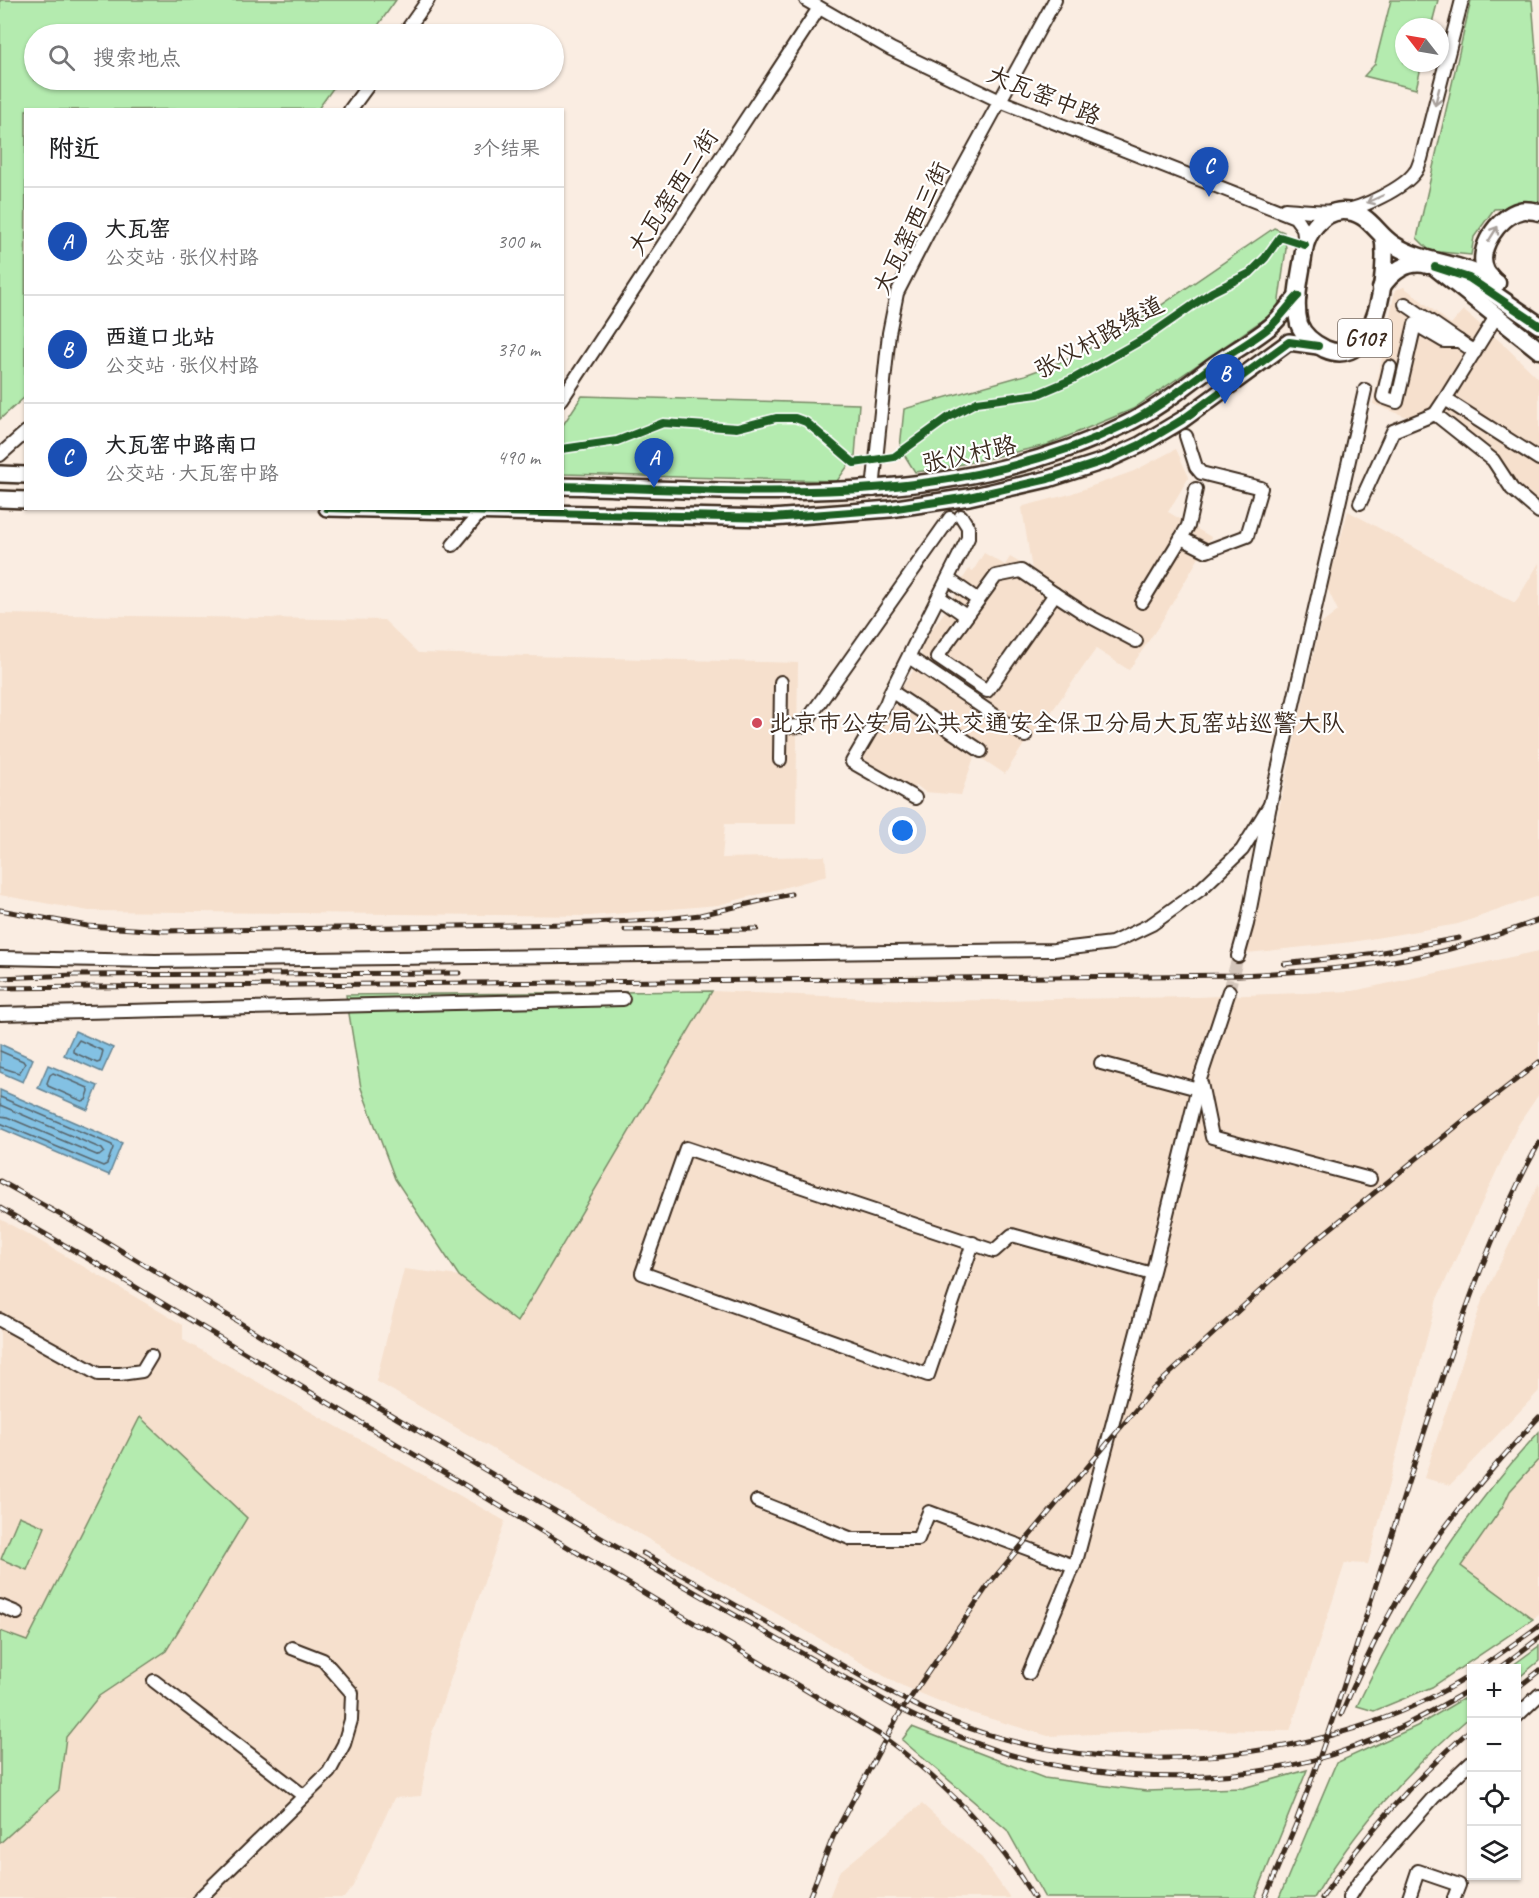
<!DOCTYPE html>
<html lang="zh">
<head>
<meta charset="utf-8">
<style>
  body { margin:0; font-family:Caveat,"LXGW WenKai TC",sans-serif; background:#f6f6f6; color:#202124 }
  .controls { position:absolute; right:18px; bottom:18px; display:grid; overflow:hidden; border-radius:0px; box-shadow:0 2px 4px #0004 }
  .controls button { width:54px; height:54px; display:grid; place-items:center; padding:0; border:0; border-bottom:2px solid #e0e0e0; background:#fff; color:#202124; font:30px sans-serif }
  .compass { position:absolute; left:1395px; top:18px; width:54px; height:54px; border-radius:50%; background:#fff; box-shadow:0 2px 4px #0004; rotate:301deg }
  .you { position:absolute; left:903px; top:831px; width:21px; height:21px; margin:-15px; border:4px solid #fff; border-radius:50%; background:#1a73e8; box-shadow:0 0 0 9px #1a73e833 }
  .badge { display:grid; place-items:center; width:39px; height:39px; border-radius:50%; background:#1a73e8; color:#fff; font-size:20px; font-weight:700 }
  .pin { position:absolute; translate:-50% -50px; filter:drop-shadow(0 2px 3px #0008) }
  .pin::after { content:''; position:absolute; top:32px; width:21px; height:18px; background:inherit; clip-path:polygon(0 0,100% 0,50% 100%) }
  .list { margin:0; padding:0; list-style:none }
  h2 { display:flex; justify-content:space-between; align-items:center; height:78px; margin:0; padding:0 24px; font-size:26px }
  h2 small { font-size:20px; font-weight:400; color:#757577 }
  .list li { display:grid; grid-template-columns:39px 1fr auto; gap:18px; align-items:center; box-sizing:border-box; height:108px; padding:0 24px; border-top:2px solid #e0e0e0 }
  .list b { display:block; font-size:22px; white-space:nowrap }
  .list p { margin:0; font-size:20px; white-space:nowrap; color:#757577 }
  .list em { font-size:20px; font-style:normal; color:#757577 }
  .icon { flex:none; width:33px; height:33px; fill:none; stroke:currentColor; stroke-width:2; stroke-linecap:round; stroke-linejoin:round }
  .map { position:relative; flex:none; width:1539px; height:1898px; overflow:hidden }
  .search { position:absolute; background:#fff; box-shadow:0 2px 4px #0004; left:24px; top:24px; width:540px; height:66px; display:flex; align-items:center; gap:15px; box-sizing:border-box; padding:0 21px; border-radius:33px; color:#757577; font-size:22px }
  .panel { position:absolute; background:#fff; box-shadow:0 2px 4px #0004; left:24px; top:108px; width:540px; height:402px; border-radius:0px }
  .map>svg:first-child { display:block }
</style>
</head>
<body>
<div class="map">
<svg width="1539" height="1898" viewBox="0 0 1539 1898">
  <rect width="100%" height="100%" fill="#faede2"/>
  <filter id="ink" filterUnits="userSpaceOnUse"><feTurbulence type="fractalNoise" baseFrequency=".0167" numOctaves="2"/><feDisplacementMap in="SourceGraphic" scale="12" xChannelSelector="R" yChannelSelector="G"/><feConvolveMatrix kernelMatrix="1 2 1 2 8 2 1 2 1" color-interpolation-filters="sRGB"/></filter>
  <g filter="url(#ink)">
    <g fill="#f6e0cd">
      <path d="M1404,287L1451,324L1463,310L1502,343L1539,379V517L1486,460L1436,423L1426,424L1373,404L1395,290Z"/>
      <path d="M1176,449L1189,477L1168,512L1211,537L1160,624L1129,670L1096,649L1035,735L1026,741L1005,774L975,754L961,795L925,792L916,785L912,791L860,756L898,702L894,699L922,658L920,645L946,610L964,582L962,580L969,569L973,571L984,553L1005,565L1010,557L1032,570L1022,508L1024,506L1070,494L1134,471Z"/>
      <path d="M1348,511L1515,603L1539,563V896L1458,924L1352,942L1247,953L1320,625L1338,611L1327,588Z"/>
      <path d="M0,614L384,620L418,653L798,663L796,824H725L722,858L825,856L827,876L718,905L590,916L89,911L0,895Z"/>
      <path d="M1539,951V1094L1518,1125L1437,1299L1368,1564L1345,1563L1290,1731L1186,1730L1048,1736L958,1709L896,1683L376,1381L404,1269L459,1276L517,1322L712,991L933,1001L1195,997L1353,991Z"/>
      <path d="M1539,1183V1391L1450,1485L1424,1478L1482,1301Z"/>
      <path d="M0,1219L35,1238L183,1325V1340L505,1521L431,1736L421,1796L394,1798L353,1886L344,1898H0V1843L59,1790L66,1737L99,1696L166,1651L27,1641L0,1631Z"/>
      <path d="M1539,1459V1613L1533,1619L1460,1566L1503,1506L1510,1491Z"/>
      <path d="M922,1804L982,1858L1010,1898H829L839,1872Z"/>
    </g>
    <g fill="#b4ebaf" stroke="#788a66" stroke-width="1.5">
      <path d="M0,0H396L372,34H34V80H339L318,109L26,110L25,397L0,419Z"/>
      <path d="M1391,0H1438L1431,27H1404V63H1422L1416,89L1364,76L1375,64Z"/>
      <path d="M1471,0H1532L1539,88V207L1494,209L1474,237L1471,255L1430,251L1417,238Z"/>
      <path d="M1274,228L1284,232L1286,249L1278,307L1267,317L1133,409L1047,445L940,469L915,472L900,448L904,409L1025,375L1066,360L1122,332Z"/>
      <path d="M582,396L859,404L855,456L837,481L563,474V425Z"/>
      <path d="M712,991L517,1322L459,1276L395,1179L361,1088L346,995Z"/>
      <path d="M140,1417L247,1518L166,1651L99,1696L66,1737L59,1790L0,1843V1631L27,1641Z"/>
      <path d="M1539,1432V1459L1510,1491L1503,1506L1461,1566L1533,1619L1432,1687L1374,1711L1357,1706C1405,1605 1463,1514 1539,1432Z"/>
      <path d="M19,1516L45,1527L27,1570L1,1559Z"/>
      <path d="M1539,1646V1661L1517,1679L1516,1668H1509Z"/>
      <path d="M1471,1694V1716C1410,1768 1355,1829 1314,1898H1279L1336,1763L1417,1726Z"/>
      <path d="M912,1727L1044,1778L1146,1791L1243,1788L1307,1770L1255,1898H1045L1007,1830L902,1740Z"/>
    </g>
    <g fill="#83c1e3" stroke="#668594" stroke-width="1.5">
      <path d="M75,1031L113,1048L102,1072L64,1055Z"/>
      <path d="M0,1044L33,1059L23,1082L0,1072Z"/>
      <path d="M48,1065L98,1086L88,1110L38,1088Z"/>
      <path d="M0,1090L122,1143L109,1175L0,1128Z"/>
    </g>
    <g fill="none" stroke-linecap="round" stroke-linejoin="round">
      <g stroke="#58666d" stroke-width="1.5">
        <path d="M79,1040L103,1051L100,1062L97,1063L73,1052V1049Z"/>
        <path d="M0,1051L23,1061L25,1064L19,1073L0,1067"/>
        <path d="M53,1073L88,1088L89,1091L86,1100L82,1101L48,1086L47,1083L50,1075Z"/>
        <path d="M0,1097L112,1145L113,1148L107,1164L103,1166L0,1123"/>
        <path d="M0,1105L102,1149L104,1152L99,1156L7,1117L0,1116"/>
      </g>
      <path stroke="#d4c6bb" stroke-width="12" stroke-dasharray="12 6" stroke-linecap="butt" d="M1229,991L1238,956"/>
      <defs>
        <g id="minor">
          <path d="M806,0L891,49L1000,101L1295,217L1303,228L1305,244"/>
          <path d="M404,34L428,0"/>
          <path d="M350,110L372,80"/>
          <path d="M1285,209C1303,210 1323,213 1341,211C1361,209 1404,188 1415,172C1418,169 1419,163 1421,159L1462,0"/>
          <path d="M1405,304L1475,352"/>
          <path d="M1497,315L1445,399L1539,459"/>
          <path d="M1390,367L1383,397L1397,402L1415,324L1444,341H1459"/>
          <path d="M562,399L819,8"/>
          <path d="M1445,399L1435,414L1493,460L1512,489L1539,512"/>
          <path d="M1186,436L1196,467L1201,473L1261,488L1247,536L1207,551L1181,538L1188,526L1196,489"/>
          <path d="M0,455L26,432"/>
          <path d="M873,490L889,333L897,293L932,225L1055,0"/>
          <path d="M1360,503L1393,431L1435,414"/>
          <path d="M961,516L968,527V538L891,691L981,751"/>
          <path d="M453,545L484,508"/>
          <path d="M1021,571L1055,594L987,691L937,657L996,576Z"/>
          <path d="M948,579L978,600"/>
          <path d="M1055,594L1087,615L1136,641"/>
          <path d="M939,597L966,616"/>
          <path d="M1142,602L1181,538"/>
          <path d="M909,657L1025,736"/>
          <path d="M891,691L886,704L852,762L915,798"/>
          <path d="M780,727L802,726L806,722L950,518"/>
          <path d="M780,760L781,682"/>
          <path d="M1238,956L1247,924L1270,805L1365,390"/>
          <path d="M0,958L155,961L1054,950L1112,943L1152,924L1201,889L1242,850L1270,805"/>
          <path d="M0,1014L623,999"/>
          <path d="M1101,1063L1198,1089"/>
          <path d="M1201,1083L1212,1137L1370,1179"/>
          <path d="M973,1243L928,1375L642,1273L686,1148L994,1251L1012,1235L1152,1274"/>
          <path d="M0,1320L98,1374H120L142,1371L151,1356"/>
          <path d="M757,1501L852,1539H918L929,1512L1074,1566"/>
          <path d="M0,1606L17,1613"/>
          <path d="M1029,1673L1077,1558L1154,1267L1200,1079L1229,991"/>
          <path d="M154,1681L304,1796"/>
          <path d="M1516,1717L1539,1695"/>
          <path d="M200,1898L329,1772L344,1744L351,1720L352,1693L323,1660L292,1648"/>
          <path d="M1349,1898L1359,1882L1433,1798L1472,1761"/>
          <path d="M1409,1898L1418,1871L1459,1885L1454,1898"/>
        </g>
        <g id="major">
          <path d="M0,474L26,475"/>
          <path d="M562,486C751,491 949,511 1124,425C1156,410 1183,388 1211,367C1230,353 1253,341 1271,326C1281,317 1289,305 1298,296"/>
          <path d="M0,499L26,500"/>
          <path d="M327,508L772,518L890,509L969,497L1048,479L1107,460L1140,445L1182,420L1289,342L1318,346"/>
        </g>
        <g id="highway">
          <path d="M1383,236C1389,268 1378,372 1325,349C1315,344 1303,335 1299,324C1293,301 1301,274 1304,251C1306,233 1322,212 1342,211C1368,210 1376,234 1394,245C1416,259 1443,262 1467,270C1477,273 1487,279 1497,283"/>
          <path d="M1435,267L1539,350"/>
          <path d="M1495,282C1493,279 1488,275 1486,271C1475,250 1499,216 1520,211C1525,209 1534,211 1539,212"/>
          <path d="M1478,283L1539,325"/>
          <path d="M1381,288C1391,272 1408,259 1428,265"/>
        </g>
      </defs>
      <use href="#minor" stroke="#3b2a1e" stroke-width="16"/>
      <use href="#major" stroke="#3b2a1e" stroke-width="20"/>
      <use href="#highway" stroke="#3b2a1e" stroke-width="21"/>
      <use href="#minor" stroke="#fff" stroke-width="12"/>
      <use href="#major" stroke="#fff" stroke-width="15"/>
      <use href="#highway" stroke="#fff" stroke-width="16"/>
      <defs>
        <g id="rail">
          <path d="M0,910L87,926L164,931L568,924L656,920L700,915L791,894"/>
          <path d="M625,930L757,929"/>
          <path d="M1284,964L1377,953L1459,938"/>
          <path d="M0,978L75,975L459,973"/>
          <path d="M0,988L1239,975C1312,971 1386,967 1457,947C1484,940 1512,930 1539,920"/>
          <path d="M0,1181L84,1228L388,1413L637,1559L894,1706C931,1725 968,1742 1008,1754C1114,1784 1249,1787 1354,1747C1395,1732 1434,1711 1472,1688"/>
          <path d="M0,1208L99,1265L882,1736C943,1781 995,1833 1034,1898"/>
          <path d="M643,1553C701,1586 759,1618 817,1651C861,1676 906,1703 953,1722C1106,1784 1333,1765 1472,1674"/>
          <path d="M1480,1668L1539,1626"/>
          <path d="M1499,1668L1539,1638"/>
          <path d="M1516,1689L1539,1671"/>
          <path d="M1341,1715C1366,1657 1394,1599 1430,1548C1463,1501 1500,1459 1539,1417"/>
          <path d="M1297,1819C1350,1679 1390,1533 1438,1391C1466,1306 1496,1221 1539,1143"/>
          <path d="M809,1898L833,1837L898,1716L989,1584L1153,1389L1311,1244L1463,1121L1539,1062"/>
          <path d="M1265,1898L1301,1812"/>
          <path d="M1322,1898C1367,1832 1412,1782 1472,1728"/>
        </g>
      </defs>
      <use href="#rail" stroke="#3b2a1e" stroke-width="5"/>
      <use href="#rail" stroke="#fff" stroke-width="3" stroke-dasharray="9" stroke-linecap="butt"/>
      <defs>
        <g id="cycleway">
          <path d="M1435,267L1469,278L1539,325"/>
          <path d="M562,449L617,441L663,423L737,428L776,418H795L806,422L854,463L894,457L949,417L977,402L1038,394L1073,379L1147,337L1212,292L1250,273L1265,258L1280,237L1305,245"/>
          <path d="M562,486C751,491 949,511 1124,425C1156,410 1183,388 1211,367C1230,353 1253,341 1271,326C1281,317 1289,305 1298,296"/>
          <path d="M327,508L772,518L890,509L969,497L1048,479L1107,460L1140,445L1182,420L1289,342L1318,346"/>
        </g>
      </defs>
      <use href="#cycleway" stroke="#fff" stroke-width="11"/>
      <use href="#cycleway" stroke="#1b5e20" stroke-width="8"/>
    </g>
    <defs><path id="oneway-shaft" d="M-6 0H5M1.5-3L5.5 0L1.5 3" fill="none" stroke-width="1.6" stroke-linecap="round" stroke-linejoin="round" transform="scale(1.5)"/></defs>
    <g stroke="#a79f9a">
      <use href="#oneway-shaft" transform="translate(1437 97) rotate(104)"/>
      <use href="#oneway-shaft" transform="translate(1375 199) rotate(156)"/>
      <use href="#oneway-shaft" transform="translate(1493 234) rotate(-58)"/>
    </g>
  </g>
  <circle fill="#d1495b" stroke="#fff" stroke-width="2" cx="757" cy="723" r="6"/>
  <g text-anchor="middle" stroke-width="4.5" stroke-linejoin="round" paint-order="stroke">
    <rect fill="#fff" stroke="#766a62" stroke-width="1.5" x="1338" y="319" width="54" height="38" rx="4.5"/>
    <g font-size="22" font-weight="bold" fill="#3b2a1e">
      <text x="1365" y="346">G107</text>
    </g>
    <g font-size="24" fill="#3b2a1e" stroke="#fff">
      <text transform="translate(1044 95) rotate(22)" y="8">大瓦窑中路</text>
      <text transform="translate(673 192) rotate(-57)" y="8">大瓦窑西二街</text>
      <text transform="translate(911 228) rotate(-64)" y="8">大瓦窑西三街</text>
      <text transform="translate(1099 337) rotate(-29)" y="8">张仪村路绿道</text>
      <text transform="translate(969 454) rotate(-12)" y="8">张仪村路</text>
    </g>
    <g font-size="24" fill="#3b2a1e" stroke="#fff" text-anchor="start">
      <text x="769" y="731">北京市公安局公共交通安全保卫分局大瓦窑站巡警大队</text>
    </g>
  </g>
</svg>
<div class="controls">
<button>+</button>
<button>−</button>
<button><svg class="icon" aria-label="locate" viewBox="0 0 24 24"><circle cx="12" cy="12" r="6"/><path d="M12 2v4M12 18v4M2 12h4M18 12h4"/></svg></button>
<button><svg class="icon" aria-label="layers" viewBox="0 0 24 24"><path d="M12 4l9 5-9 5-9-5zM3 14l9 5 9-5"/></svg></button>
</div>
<svg class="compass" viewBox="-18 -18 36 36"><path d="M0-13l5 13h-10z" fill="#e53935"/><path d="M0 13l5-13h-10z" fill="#757577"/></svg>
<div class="you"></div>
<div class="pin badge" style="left:654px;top:488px;background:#1a4fb4">A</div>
<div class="pin badge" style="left:1225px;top:404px;background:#1a4fb4">B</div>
<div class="pin badge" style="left:1209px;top:197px;background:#1a4fb4">C</div>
<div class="search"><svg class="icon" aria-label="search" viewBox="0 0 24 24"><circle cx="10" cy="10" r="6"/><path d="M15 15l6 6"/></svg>搜索地点</div>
<section class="panel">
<h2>附近<small>3个结果</small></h2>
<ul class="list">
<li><span class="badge" style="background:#1a4fb4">A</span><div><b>大瓦窑</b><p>公交站 · 张仪村路</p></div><em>300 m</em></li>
<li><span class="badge" style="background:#1a4fb4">B</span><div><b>西道口北站</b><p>公交站 · 张仪村路</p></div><em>370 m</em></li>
<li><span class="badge" style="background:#1a4fb4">C</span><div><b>大瓦窑中路南口</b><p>公交站 · 大瓦窑中路</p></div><em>490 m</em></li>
</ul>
</section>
</div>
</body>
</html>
